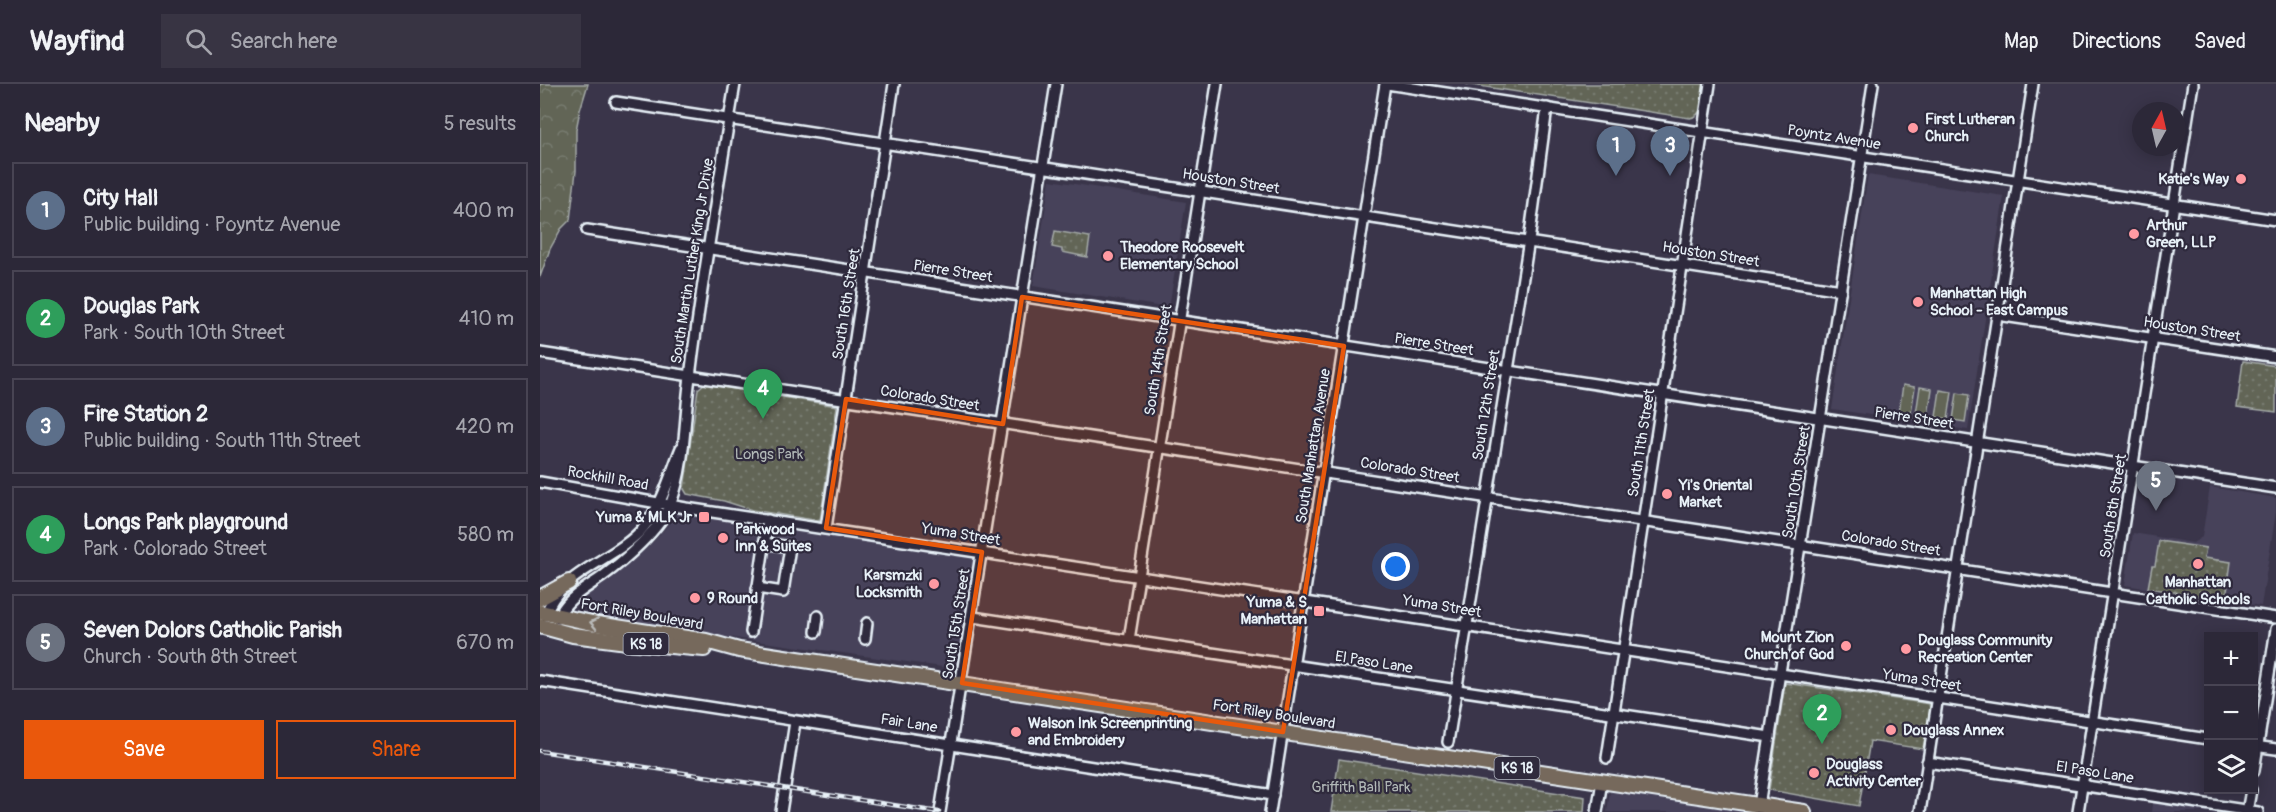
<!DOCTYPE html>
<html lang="en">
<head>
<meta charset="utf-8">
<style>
  body { margin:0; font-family:Pangolin,sans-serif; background:#383443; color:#f1f3f6 }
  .controls { position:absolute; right:18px; bottom:18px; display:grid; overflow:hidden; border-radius:0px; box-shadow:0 3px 15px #0003 }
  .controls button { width:54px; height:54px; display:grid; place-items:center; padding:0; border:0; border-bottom:2px solid #484453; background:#2c2838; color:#f1f3f6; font:30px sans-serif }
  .compass { position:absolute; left:1592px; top:18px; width:54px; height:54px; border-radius:50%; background:#2c2838; box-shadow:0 3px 15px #0003; rotate:8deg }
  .you { position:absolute; left:856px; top:483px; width:21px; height:21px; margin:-15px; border:4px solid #fff; border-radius:50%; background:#1a73e8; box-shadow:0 0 0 9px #1a73e833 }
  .badge { display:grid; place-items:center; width:39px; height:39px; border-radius:50%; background:#ea580c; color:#fff; font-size:20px; font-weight:700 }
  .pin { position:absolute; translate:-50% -50px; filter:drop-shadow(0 2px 3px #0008) }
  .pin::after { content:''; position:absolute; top:32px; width:21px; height:18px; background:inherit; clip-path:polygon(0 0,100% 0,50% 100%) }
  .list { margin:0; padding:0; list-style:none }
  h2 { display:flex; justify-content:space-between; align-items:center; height:78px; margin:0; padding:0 24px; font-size:26px }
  h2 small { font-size:20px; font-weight:400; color:#a6a6ae }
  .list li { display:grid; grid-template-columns:39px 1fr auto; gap:18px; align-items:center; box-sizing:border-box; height:96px; margin:0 12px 12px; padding:0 12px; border:2px solid #484453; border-radius:0px }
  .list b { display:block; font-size:22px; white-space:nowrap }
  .list p { margin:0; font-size:20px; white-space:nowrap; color:#a6a6ae }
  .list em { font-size:20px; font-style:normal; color:#a6a6ae }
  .actions { display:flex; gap:12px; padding:18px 24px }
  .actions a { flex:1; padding:14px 0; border:2px solid #ea580c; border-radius:0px; text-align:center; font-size:21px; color:#ea580c }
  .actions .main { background:#ea580c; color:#fff }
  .icon { flex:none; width:33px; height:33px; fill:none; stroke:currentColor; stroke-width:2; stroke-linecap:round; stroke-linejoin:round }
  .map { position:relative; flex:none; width:1736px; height:728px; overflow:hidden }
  header { display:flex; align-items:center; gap:36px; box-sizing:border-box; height:84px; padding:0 30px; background:#2c2838; border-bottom:2px solid #484453 }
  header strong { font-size:28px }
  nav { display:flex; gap:33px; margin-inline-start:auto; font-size:21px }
  .search { width:420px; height:54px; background:#383443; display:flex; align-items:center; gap:15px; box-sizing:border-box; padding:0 21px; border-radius:0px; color:#a6a6ae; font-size:22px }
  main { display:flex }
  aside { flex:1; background:#2c2838 }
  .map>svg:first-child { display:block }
</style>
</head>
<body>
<header>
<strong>Wayfind</strong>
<div class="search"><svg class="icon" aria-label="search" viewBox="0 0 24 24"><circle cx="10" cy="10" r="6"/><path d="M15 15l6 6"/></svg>Search here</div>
<nav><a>Map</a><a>Directions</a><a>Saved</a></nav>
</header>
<main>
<aside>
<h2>Nearby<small>5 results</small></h2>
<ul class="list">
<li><span class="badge" style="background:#5c6f8a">1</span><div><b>City Hall</b><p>Public building · Poyntz Avenue</p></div><em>400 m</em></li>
<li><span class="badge" style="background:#2e9e5b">2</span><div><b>Douglas Park</b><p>Park · South 10th Street</p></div><em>410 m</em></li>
<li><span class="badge" style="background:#5c6f8a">3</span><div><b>Fire Station 2</b><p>Public building · South 11th Street</p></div><em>420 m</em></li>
<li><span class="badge" style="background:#2e9e5b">4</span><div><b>Longs Park playground</b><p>Park · Colorado Street</p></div><em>580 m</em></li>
<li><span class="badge" style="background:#6b7280">5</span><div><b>Seven Dolors Catholic Parish</b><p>Church · South 8th Street</p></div><em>670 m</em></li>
</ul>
<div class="actions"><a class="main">Save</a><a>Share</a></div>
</aside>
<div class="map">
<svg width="1736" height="728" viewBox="0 0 1736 728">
  <defs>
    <pattern id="forest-crowns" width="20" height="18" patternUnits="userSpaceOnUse" patternTransform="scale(1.5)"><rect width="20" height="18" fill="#626557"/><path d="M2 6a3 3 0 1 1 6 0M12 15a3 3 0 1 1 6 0" fill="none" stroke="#787c70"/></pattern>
    <pattern id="park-dots" width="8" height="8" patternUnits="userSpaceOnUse" patternTransform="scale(1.5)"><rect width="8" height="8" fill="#626557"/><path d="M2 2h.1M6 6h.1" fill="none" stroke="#787c70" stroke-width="1.8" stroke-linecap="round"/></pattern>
  </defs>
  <rect width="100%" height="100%" fill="#3a354a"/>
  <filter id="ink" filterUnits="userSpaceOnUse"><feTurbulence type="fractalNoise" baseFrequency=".0167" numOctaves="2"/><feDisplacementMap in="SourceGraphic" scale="12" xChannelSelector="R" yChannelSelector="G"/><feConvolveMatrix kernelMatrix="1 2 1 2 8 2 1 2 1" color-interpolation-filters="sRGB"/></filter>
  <g filter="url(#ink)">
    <g fill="#47425a">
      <path d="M1328,91L1464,112L1428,346L1292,325Z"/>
      <path d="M510,96L646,118L629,224L493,202Z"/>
      <path d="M1670,403L1736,414V428L1721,522L1585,501L1593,449L1653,459L1662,453Z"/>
      <path d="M139,428L435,474L417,585L52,534L48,508L89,479L114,457Z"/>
      <path d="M1070,708L1205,728H1067Z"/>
      <path d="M1613,714L1712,728H1611Z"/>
    </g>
    <g fill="#626557" stroke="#a5aba8" stroke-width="1.5">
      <path d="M1363,301L1375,303L1371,329L1359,328Z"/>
      <path d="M1380,303L1392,305L1388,332L1376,330Z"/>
      <path d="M1400,306L1412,308L1408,335L1396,333Z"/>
      <path d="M1417,309L1429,311L1425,338L1413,336Z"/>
    </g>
    <path fill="url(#forest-crowns)" stroke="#a5aba8" stroke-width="1.5" d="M0,0H48L40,26L36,46V87L30,136L21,145L10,165L0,193Z"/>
    <g fill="url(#park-dots)" stroke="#a5aba8" stroke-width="1.5">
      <path d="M926,0H1165C1163,13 1165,31 1150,34Z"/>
      <path d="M515,147L550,153L547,173L522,168V165L512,163Z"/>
      <path d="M1703,277L1736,282V328L1697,323Z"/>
      <path d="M164,300L297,322L280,437L212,426L184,417L147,410L144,405L158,305Z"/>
      <path d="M1619,457L1666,464L1664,474L1691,478L1687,507L1689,510L1707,513L1706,519L1608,504L1612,482H1615Z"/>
      <path d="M1245,599L1391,620L1383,665L1330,657L1319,722L1229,706Z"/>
      <path d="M799,675L1045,713L1044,728H791Z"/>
    </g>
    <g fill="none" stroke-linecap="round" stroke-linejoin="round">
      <defs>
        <g id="minor">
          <path d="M847,0L1736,136"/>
          <path d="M76,18L1301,206"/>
          <path d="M47,146L1736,404"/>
          <path d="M1457,231L1736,273"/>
          <path d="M0,269L1736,534"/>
          <path d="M0,398L146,424L1668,655"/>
          <path d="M286,444L354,0"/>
          <path d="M217,504L243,508L250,463L224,459"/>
          <path d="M5,532C19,487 76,477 104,443C124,418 129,393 141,364"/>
          <path d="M433,533L1230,653"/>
          <path d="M18,535C24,515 47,504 63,492C85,476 121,444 131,419C146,379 144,335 150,293C162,195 179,97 195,0"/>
          <path d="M211,548L228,436"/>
          <path d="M276,548L278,532"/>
          <path d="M325,555L327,539"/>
          <path d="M589,556L677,0"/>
          <path d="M0,597L733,711"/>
          <path d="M908,658L990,150L1007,24"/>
          <path d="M1714,662L1736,665"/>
          <path d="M1067,674L1170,0"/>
          <path d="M1387,678L1718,728"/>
          <path d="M1714,687L1736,545"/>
          <path d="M241,728L255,638"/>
          <path d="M400,728L516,0"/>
          <path d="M730,728L845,0"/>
          <path d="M1057,728L1062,697"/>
          <path d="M1218,728L1333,0"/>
          <path d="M1380,728L1493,0"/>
          <path d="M1538,728L1653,0"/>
          <path d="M1707,728L1711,706"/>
        </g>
        <g id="highway">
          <path d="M0,514L29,498"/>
          <path d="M0,528L57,540L166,557L199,566L264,576L1264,728"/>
          <path d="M0,542L33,551L87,558L164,565"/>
        </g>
      </defs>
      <use href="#minor" stroke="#e8f1f8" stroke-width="14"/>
      <use href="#highway" stroke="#e8f1f8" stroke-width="18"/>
      <use href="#minor" stroke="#2f2a3d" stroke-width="9"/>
      <use href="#highway" stroke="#76695c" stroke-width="14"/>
      <defs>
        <path id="rail" d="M0,667L399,728"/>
      </defs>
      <use href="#rail" stroke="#e8f1f8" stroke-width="4.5"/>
      <use href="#rail" stroke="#2f2a3d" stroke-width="2" stroke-dasharray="7" stroke-linecap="butt"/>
    </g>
    <defs><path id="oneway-chevron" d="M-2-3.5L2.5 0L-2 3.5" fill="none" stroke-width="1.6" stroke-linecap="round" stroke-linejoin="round" transform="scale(1.5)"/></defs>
    <use stroke="#babbba" href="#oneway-chevron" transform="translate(54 539) rotate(-169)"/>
  </g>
  <path fill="#e8590c" fill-opacity="0.2" stroke="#e8590c" stroke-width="4.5" stroke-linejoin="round" d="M482,213L804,262L743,648L422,599L442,468L286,444L306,315L463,340Z"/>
  <g fill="#ff9aa2" stroke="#2f2a3d" stroke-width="2">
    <circle cx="1373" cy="44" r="6"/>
    <circle cx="1701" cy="95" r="6"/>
    <circle cx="1594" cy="150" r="6"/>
    <circle cx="568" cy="172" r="6"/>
    <circle cx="1378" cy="218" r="6"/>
    <circle cx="1127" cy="410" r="6"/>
    <rect x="158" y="427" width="12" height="12" rx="3"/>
    <circle cx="183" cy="454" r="6"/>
    <circle cx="1658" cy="480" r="6"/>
    <circle cx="394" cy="500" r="6"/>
    <circle cx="155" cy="514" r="6"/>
    <rect x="773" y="521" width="12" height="12" rx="3"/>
    <circle cx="1306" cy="562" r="6"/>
    <circle cx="1366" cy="565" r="6"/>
    <circle cx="1351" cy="646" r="6"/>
    <circle cx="476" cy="648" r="6"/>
    <circle cx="1274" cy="689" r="6"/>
  </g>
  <g text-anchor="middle" stroke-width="4.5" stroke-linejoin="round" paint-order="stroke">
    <g fill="#2f2a3d" stroke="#b0b5c0" stroke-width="1.5">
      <rect x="83.5" y="549" width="45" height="22" rx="4.5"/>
      <rect x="954.5" y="673" width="45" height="22" rx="4.5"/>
    </g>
    <g font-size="14" font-weight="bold" fill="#e8f1f8">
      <text x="106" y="565">KS 18</text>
      <text x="977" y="689">KS 18</text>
    </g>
    <g font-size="15" font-weight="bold" fill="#e8f1f8" stroke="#2f2a3d" text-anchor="start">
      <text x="1385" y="40">First Lutheran<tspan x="1385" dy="17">Church</tspan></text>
      <text x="1689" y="100" text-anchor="end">Katie's Way</text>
      <text x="1606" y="146">Arthur<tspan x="1606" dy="17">Green, LLP</tspan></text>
      <text x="580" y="168">Theodore Roosevelt<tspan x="580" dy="17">Elementary School</tspan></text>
      <text x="1390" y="214">Manhattan High<tspan x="1390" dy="17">School - East Campus</tspan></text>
      <text x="1139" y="406">Yi's Oriental<tspan x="1139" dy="17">Market</tspan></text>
      <text x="152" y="438" text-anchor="end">Yuma &amp; MLK Jr</text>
      <text x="195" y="450">Parkwood<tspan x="195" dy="17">Inn &amp; Suites</tspan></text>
      <text x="382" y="496" text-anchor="end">Karsmzki<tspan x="382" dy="17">Locksmith</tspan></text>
      <text x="1658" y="503" text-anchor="middle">Manhattan<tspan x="1658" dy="17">Catholic Schools</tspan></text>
      <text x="167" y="519">9 Round</text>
      <text x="767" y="523" text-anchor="end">Yuma &amp; S<tspan x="767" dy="17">Manhattan</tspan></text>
      <text x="1294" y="558" text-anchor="end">Mount Zion<tspan x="1294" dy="17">Church of God</tspan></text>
      <text x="1378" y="561">Douglass Community<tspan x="1378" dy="17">Recreation Center</tspan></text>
      <text x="488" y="644">Walson Ink Screenprinting<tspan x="488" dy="17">and Embroidery</tspan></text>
      <text x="1363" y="651">Douglass Annex</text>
      <text x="1286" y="685">Douglass<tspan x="1286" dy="17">Activity Center</tspan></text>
    </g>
    <g font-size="15" fill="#e8f1f8" stroke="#2f2a3d">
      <text transform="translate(1294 53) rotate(9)" y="5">Poyntz Avenue</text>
      <text transform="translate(691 97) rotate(9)" y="5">Houston Street</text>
      <text transform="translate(1171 170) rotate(9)" y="5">Houston Street</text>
      <text transform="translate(152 177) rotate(-81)" y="5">South Martin Luther King Jr Drive</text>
      <text transform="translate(413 187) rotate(9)" y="5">Pierre Street</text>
      <text transform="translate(306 220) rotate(-81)" y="5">South 16th Street</text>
      <text transform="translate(1652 245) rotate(9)" y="5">Houston Street</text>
      <text transform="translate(894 260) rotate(9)" y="5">Pierre Street</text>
      <text transform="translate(618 276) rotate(-81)" y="5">South 14th Street</text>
      <text transform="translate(390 314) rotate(9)" y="5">Colorado Street</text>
      <text transform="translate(946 321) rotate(-81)" y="5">South 12th Street</text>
      <text transform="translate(1374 334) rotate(9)" y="5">Pierre Street</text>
      <text transform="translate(1101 359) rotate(-81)" y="5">South 11th Street</text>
      <text transform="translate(773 362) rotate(-81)" y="5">South Manhattan Avenue</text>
      <text transform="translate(870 386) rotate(9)" y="5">Colorado Street</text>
      <text transform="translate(68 394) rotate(10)" y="5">Rockhill Road</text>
      <text transform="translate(1256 398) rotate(-81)" y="5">South 10th Street</text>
      <text transform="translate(1573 422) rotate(-81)" y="5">South 8th Street</text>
      <text transform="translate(421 450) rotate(9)" y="5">Yuma Street</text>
      <text transform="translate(1351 459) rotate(9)" y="5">Colorado Street</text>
      <text transform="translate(902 522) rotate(9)" y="5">Yuma Street</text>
      <text transform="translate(102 530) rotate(10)" y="5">Fort Riley Boulevard</text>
      <text transform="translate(416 540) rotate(-81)" y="5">South 15th Street</text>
      <text transform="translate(834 578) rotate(9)" y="5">El Paso Lane</text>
      <text transform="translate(1382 596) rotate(9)" y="5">Yuma Street</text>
      <text transform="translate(734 630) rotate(9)" y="5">Fort Riley Boulevard</text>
      <text transform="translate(369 639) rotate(9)" y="5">Fair Lane</text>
      <text transform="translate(1555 688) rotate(9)" y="5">El Paso Lane</text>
    </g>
    <g font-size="15" fill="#b2b9b8" stroke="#2f2a3d">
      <text x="229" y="375">Longs Park</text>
      <text x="821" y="708">Griffith Ball Park</text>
    </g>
  </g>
</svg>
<div class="controls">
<button>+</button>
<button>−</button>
<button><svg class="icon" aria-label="layers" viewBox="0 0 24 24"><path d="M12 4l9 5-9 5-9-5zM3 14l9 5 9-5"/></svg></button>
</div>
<svg class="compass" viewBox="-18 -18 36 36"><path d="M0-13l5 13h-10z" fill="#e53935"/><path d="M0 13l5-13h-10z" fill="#a6a6ae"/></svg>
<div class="you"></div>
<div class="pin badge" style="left:1076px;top:92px;background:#5c6f8a">1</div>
<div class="pin badge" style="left:1282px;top:660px;background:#2e9e5b">2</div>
<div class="pin badge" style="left:1130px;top:92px;background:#5c6f8a">3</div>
<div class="pin badge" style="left:223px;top:335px;background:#2e9e5b">4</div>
<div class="pin badge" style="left:1616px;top:427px;background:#6b7280">5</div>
</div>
</main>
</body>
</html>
